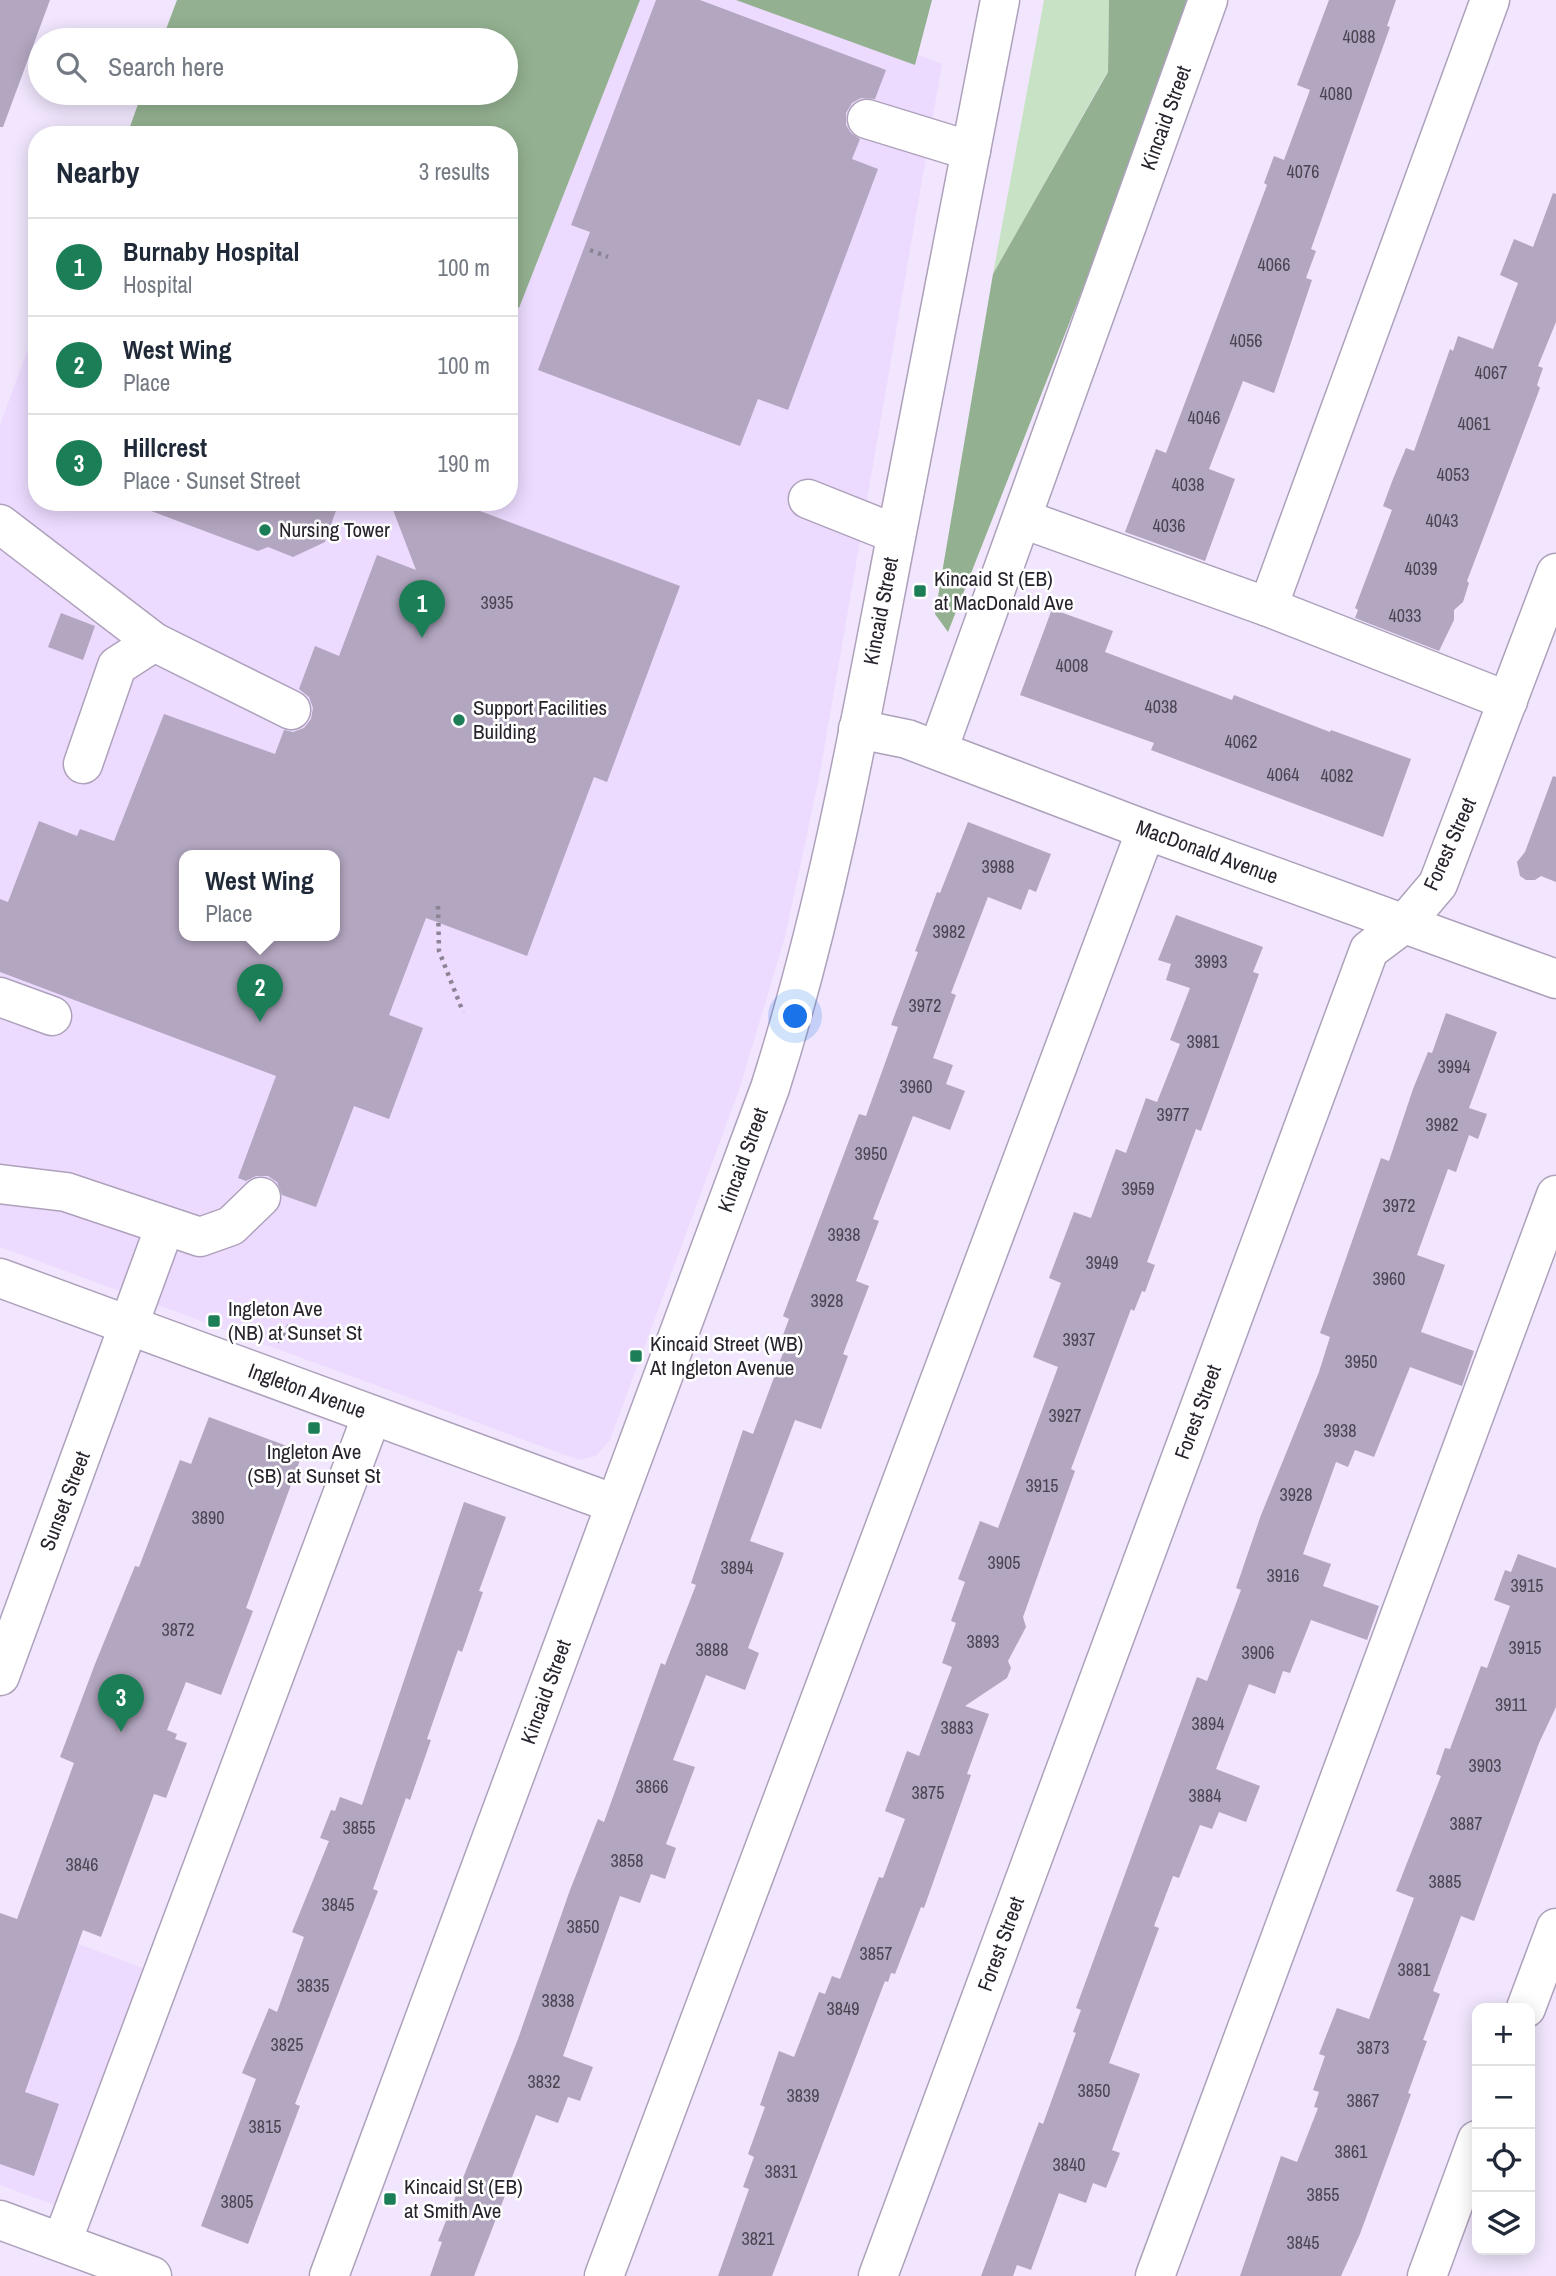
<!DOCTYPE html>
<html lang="en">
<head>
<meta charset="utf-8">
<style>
  body { margin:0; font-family:"Archivo Narrow",sans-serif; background:#f2f2f3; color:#1f2937 }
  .controls { position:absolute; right:21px; bottom:21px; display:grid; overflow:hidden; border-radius:14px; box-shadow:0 4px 18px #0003 }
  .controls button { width:63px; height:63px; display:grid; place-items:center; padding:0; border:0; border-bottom:2px solid #e0e1e3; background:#fff; color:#1f2937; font:35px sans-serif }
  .you { position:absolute; left:796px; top:1017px; width:24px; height:24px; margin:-18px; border:5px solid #fff; border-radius:50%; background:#1a73e8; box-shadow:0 0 0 10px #1a73e833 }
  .badge { display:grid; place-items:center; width:46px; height:46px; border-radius:50%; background:#1c7e57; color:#fff; font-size:23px; font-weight:700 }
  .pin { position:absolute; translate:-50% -58px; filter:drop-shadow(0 2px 4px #0008) }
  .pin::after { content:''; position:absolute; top:37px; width:24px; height:21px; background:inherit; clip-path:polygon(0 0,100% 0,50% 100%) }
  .popup { position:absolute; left:179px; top:850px; width:161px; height:91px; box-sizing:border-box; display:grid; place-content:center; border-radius:14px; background:#fff; filter:drop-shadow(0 2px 5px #0005); font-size:23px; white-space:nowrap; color:#747a83 }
  .popup b { font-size:26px; color:#1f2937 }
  .popup::after { content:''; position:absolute; left:50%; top:100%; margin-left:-14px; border:14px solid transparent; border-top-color:#fff }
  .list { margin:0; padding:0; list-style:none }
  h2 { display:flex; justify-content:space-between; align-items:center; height:91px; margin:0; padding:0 28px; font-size:30px }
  h2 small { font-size:23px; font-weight:400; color:#747a83 }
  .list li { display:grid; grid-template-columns:46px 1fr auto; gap:21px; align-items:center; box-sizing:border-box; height:98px; padding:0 28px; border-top:2px solid #e0e1e3 }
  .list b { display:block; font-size:26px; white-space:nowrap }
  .list p { margin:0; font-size:23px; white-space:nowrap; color:#747a83 }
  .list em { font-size:23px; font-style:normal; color:#747a83 }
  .icon { flex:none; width:38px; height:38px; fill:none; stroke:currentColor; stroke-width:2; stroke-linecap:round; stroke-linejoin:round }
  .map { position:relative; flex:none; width:1556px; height:2276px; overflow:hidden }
  .search { position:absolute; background:#fff; box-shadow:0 4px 18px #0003; left:28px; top:28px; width:490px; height:77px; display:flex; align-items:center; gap:18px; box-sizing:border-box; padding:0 24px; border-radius:38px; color:#747a83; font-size:26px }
  .panel { position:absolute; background:#fff; box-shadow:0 4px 18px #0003; left:28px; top:126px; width:490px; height:385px; border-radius:28px }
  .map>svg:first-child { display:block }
</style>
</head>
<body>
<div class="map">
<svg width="1556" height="2276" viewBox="0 0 1556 2276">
  <rect width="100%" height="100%" fill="#f1e6fd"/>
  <g fill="#ecdbfe" fill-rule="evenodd">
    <path d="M608,0H771L942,64L820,773L785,937L739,1090L610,1440L596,1456L579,1460L0,1247V425L37,324V502H509V247ZM185,856H335V936H185Z"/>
    <path d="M0,1915L162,1975L73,2212L0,2185Z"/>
  </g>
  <path fill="#c7e2c4" d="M1044,0H1109L1108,71L993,274Z"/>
  <g fill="#93b190">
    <path d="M177,0H640L519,308L509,302V135H127L142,93H506V40H162Z"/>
    <path d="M736,0H932L915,65Z"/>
    <path d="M1109,0H1196L948,632L935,614L993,274L1108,72Z"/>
  </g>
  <g fill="#b3a6c0" fill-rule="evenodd">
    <path d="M0,0H50L3,127H0Z"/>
    <path d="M656,0H700L886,70L875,99L861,98L852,103L846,113V125L851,133L860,139L852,159L878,169L788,410L758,399L740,446L538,370L590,232L571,225Z"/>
    <path d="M1329,0H1396L1387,26L1390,27L1311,249L1316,251L1306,278L1312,280L1274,393L1243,381L1209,469L1235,479L1205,561L1125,532L1156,449L1166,453L1267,185L1264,183L1274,156L1284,160L1310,90L1297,85Z"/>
    <path d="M1553,193L1556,194V322L1538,366L1543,368L1537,385L1540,388L1467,581L1469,583L1463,602L1454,610V620L1439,651L1355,618L1358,610L1355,608L1392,510L1383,506L1393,479L1406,448L1414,451L1450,349L1453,351L1458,336L1493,349L1518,283L1500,275L1514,239L1533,247Z"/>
    <path d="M135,502H339L325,542L293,557L268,547L258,551L135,505Z"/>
    <path d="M390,502H456L680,586L607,782L594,777L527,956L426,918L389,1015L423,1028L389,1119L354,1106L316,1207L282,1195L277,1182L268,1176H256L246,1181L238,1178L276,1076L0,972V899L8,902L39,821L77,836L80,829L114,841L164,714L275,754L284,730L293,732L304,728L311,719L313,708L309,697L299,689L315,646L339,656L377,555L416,570ZM185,856H335V936H185Z"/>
    <path d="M1052,609L1113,631L1105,652L1232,700L1234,695L1330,732L1331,730L1411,759L1383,837L1151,750L1154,743L1020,695Z"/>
    <path d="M61,613L95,626L83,660L48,647Z"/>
    <path d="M1553,776L1556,777V882L1541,876L1535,880H1526L1520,876L1517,862L1525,852Z"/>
    <path d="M968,822L1051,854L1036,892L1029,889L1021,910L988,897L951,993L956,995L933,1058L953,1065L946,1084L965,1091L950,1130L913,1116L873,1219L879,1221L856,1281L869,1286L843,1354L848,1356L821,1429L795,1420L750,1541L784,1553L748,1648L759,1653L745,1690L706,1675L673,1760L695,1767L666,1844L676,1848L665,1879L651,1874L640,1903L620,1896L563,2056L593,2067L580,2101L568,2097L558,2123L536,2115L474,2276H430L442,2242L438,2241L518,2039L570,1890L598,1819L604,1822L661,1663L665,1665L696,1585L691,1583L743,1430L753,1434L783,1353L777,1351L789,1319L783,1316L859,1114L866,1116L898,1027L891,1025L918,952L915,951L937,892L940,893Z"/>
    <path d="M1176,915L1263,947L1253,972L1259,974L1201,1131L1196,1129L1147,1262L1155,1265L1145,1292L1142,1291L1134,1311L1131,1309L1071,1469L1075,1471L1023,1617L1026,1627L1008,1661L1011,1668L1007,1678L965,1706L989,1714L967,1774L971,1775L924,1908L921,1907L895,1974L891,1973L888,1982L885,1981L772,2276H718L749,2189L743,2187L754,2157L748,2154L765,2107L760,2105L779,2051L794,2057L819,1992L825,1994L832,1976L840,1979L879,1877L883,1878L905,1819L885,1811L907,1751L919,1756L952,1667L942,1663L956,1623L951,1621L965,1582L958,1579L980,1521L998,1528L1058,1367L1033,1357L1061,1283L1049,1278L1074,1212L1091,1218L1116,1149L1126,1153L1146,1098L1157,1102L1180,1044L1170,1040L1190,988L1166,980L1171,964L1158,960Z"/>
    <path d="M1446,1013L1497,1032L1469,1108L1487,1114L1478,1139L1469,1135L1456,1172L1448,1169L1417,1255L1445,1265L1421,1332L1474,1351L1462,1386L1410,1367L1374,1457L1355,1450L1348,1467L1336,1462L1303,1554L1331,1564L1323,1586L1379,1606L1367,1640L1311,1620L1290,1673L1283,1671L1275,1694L1249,1684L1216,1769L1260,1786L1246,1822L1219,1812L1212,1829L1200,1825L1179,1878L1173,1876L1154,1926L1159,1928L1109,2063L1140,2074L1112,2150L1120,2153L1106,2188L1093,2183L1086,2203L1059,2193L1031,2270L1017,2265L1013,2276H981L1039,2122L1043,2124L1076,2033L1073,2032L1081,2010L1076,2008L1184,1713L1197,1677L1207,1681L1241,1590L1236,1588L1261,1515L1319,1372L1330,1337L1320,1333L1381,1158L1389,1161L1413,1089L1428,1052L1432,1053Z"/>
    <path d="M209,1417L303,1452L246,1608L253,1611L221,1695L186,1682L167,1730L177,1734L175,1739L187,1743L166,1798L154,1794L101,1937L83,1930L25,2092L59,2104L34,2176L0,2164V1913L17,1919L74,1763L60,1757L95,1664L135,1566L139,1567L180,1460L191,1464Z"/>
    <path d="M464,1502L506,1517L479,1591L483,1592L462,1652L458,1650L427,1739L431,1740L410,1800L406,1798L373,1889L378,1891L295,2104L300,2106L248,2244L201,2226L256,2079L242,2073L269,2008L277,2012L304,1937L292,1932L329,1841L320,1838L331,1810L335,1811L340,1797L362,1805Z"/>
    <path d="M1518,1554L1556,1568V1707L1539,1743L1474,1921L1461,1916L1433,1991L1440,1994L1423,2040L1427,2041L1408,2093L1411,2094L1360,2234L1341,2276H1240L1281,2156L1297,2162L1318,2108L1314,2107L1319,2092L1313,2090L1325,2056L1319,2054L1337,2008L1369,2019L1414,1898L1396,1891L1441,1776L1436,1774L1445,1748L1450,1749L1481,1666L1487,1668L1510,1606L1494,1600L1505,1570L1511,1572Z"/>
  </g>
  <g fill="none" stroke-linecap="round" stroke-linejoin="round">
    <defs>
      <g id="minor">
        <path d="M867,119L971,151"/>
        <path d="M808,499L896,534"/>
        <path d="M1023,519L1268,607L1508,701"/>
        <path d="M0,524L154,642L291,710"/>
        <path d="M1268,607L1490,0"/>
        <path d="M858,729L907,739L1146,830L1556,979"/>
        <path d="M938,750L1208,0"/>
        <path d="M83,764L117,666L154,642"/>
        <path d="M0,997L52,1016"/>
        <path d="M0,1184L66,1192L200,1237L231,1226L261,1197"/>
        <path d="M0,1278L615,1504"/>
        <path d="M0,1676L165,1226"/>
        <path d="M1526,2008L1556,1928"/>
        <path d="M0,2220L152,2276"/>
        <path d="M62,2242L372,1415"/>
        <path d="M329,2276L770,1088C828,906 861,719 897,532C931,355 966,177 1000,0"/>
        <path d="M604,2276L1146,830"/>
        <path d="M878,2276L1369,950L1405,923L1438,884L1556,573"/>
        <path d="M1155,2276L1556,1195"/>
        <path d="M1427,2276L1477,2140"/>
      </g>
    </defs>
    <use href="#minor" stroke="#aea1bb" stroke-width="41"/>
    <g stroke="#8c8495" stroke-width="4.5" stroke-dasharray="3.5 5" stroke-linecap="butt">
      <path d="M590,250L608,257"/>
      <path d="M438,906L439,951L463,1012"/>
      <path d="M277,1342L290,1325"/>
    </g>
    <use href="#minor" stroke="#fff" stroke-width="38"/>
  </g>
  <g fill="#1c7e57" stroke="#fff" stroke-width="2.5">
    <circle cx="265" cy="530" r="7"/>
    <rect x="913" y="584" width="14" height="14" rx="3.5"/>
    <circle cx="459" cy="720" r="7"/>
    <rect x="207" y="1314" width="14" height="14" rx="3.5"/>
    <rect x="629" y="1349" width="14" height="14" rx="3.5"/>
    <rect x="307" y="1421" width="14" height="14" rx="3.5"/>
    <rect x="383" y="2192" width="14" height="14" rx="3.5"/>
  </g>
  <g text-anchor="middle" stroke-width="5" stroke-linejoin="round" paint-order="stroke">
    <g font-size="18" fill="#4b4452">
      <text x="1359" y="43">4088</text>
      <text x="1336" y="100">4080</text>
      <text x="1303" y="178">4076</text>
      <text x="1274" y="271">4066</text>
      <text x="1246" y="347">4056</text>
      <text x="1491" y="379">4067</text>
      <text x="1204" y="424">4046</text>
      <text x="1474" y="430">4061</text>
      <text x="1453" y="481">4053</text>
      <text x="1188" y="491">4038</text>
      <text x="1442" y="527">4043</text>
      <text x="1169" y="532">4036</text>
      <text x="1421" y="575">4039</text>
      <text x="497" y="609">3935</text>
      <text x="1405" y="622">4033</text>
      <text x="1072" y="672">4008</text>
      <text x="1161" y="713">4038</text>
      <text x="1241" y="748">4062</text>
      <text x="1283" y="781">4064</text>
      <text x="1337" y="782">4082</text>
      <text x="998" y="873">3988</text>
      <text x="949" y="938">3982</text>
      <text x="1211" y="968">3993</text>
      <text x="925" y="1012">3972</text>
      <text x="1203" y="1048">3981</text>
      <text x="1454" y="1073">3994</text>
      <text x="916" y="1093">3960</text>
      <text x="1173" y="1121">3977</text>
      <text x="1442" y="1131">3982</text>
      <text x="871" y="1160">3950</text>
      <text x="1138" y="1195">3959</text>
      <text x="1399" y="1212">3972</text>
      <text x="844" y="1241">3938</text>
      <text x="1102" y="1269">3949</text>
      <text x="1389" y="1285">3960</text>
      <text x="827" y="1307">3928</text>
      <text x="1079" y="1346">3937</text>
      <text x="1361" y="1368">3950</text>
      <text x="1065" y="1422">3927</text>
      <text x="1340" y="1437">3938</text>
      <text x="1042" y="1492">3915</text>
      <text x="1296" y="1501">3928</text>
      <text x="208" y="1524">3890</text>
      <text x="1004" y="1569">3905</text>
      <text x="737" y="1574">3894</text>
      <text x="1283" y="1582">3916</text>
      <text x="1527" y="1592">3915</text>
      <text x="178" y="1636">3872</text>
      <text x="983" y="1648">3893</text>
      <text x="1525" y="1654">3915</text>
      <text x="712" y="1656">3888</text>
      <text x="1258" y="1659">3906</text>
      <text x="1511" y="1711">3911</text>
      <text x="1208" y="1730">3894</text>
      <text x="957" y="1734">3883</text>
      <text x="1485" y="1772">3903</text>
      <text x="652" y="1793">3866</text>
      <text x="928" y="1799">3875</text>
      <text x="1205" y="1802">3884</text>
      <text x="1466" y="1830">3887</text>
      <text x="359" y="1834">3855</text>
      <text x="627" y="1867">3858</text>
      <text x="82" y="1871">3846</text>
      <text x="1445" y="1888">3885</text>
      <text x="338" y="1911">3845</text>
      <text x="583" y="1933">3850</text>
      <text x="876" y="1960">3857</text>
      <text x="1414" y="1976">3881</text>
      <text x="313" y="1992">3835</text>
      <text x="558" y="2007">3838</text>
      <text x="843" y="2015">3849</text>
      <text x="287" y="2051">3825</text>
      <text x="1373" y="2054">3873</text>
      <text x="544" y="2088">3832</text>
      <text x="1094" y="2097">3850</text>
      <text x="803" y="2102">3839</text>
      <text x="1363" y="2107">3867</text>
      <text x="265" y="2133">3815</text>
      <text x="1351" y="2158">3861</text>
      <text x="1069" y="2171">3840</text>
      <text x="781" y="2178">3831</text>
      <text x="1323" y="2201">3855</text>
      <text x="237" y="2208">3805</text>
      <text x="758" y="2245">3821</text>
      <text x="1303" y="2249">3845</text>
    </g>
    <g font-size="21" fill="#28232d" stroke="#fff">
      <text transform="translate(1166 118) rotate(-70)" y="7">Kincaid Street</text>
      <text transform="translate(881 611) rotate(-79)" y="7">Kincaid Street</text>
      <text transform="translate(1450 844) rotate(-66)" y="7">Forest Street</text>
      <text transform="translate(1207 852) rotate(20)" y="7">MacDonald Avenue</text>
      <text transform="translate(743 1160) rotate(-70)" y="7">Kincaid Street</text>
      <text transform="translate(307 1391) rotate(20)" y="7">Ingleton Avenue</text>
      <text transform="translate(1198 1412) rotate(-70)" y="7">Forest Street</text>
      <text transform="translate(65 1501) rotate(-69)" y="7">Sunset Street</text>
      <text transform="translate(546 1692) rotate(-70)" y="7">Kincaid Street</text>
      <text transform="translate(1001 1944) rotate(-70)" y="7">Forest Street</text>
    </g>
    <g font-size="21" fill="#28232d" stroke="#fff" text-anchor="start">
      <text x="279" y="537">Nursing Tower</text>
      <text x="934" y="586">Kincaid St (EB)<tspan x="934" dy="24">at MacDonald Ave</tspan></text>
      <text x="473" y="715">Support Facilities<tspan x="473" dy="24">Building</tspan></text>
      <text x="228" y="1316">Ingleton Ave<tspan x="228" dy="24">(NB) at Sunset St</tspan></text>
      <text x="650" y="1351">Kincaid Street (WB)<tspan x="650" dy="24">At Ingleton Avenue</tspan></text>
      <text x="314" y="1459" text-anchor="middle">Ingleton Ave<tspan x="314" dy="24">(SB) at Sunset St</tspan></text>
      <text x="404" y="2194">Kincaid St (EB)<tspan x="404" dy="24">at Smith Ave</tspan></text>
    </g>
  </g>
</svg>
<div class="controls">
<button>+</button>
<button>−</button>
<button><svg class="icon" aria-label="locate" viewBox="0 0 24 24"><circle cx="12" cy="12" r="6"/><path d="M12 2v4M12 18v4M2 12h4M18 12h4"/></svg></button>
<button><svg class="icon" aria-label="layers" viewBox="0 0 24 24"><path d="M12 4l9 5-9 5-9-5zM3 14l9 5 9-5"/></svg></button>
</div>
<div class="you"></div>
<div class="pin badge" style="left:422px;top:638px">1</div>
<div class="pin badge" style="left:260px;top:1022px">2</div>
<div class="popup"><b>West Wing</b>Place</div>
<div class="pin badge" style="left:121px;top:1732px">3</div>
<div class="search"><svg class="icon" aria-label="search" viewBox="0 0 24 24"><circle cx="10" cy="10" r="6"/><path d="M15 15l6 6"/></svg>Search here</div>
<section class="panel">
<h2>Nearby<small>3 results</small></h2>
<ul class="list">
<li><span class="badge">1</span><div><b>Burnaby Hospital</b><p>Hospital</p></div><em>100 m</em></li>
<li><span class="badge">2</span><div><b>West Wing</b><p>Place</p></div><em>100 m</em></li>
<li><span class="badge">3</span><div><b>Hillcrest</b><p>Place · Sunset Street</p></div><em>190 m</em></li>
</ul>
</section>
</div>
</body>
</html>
